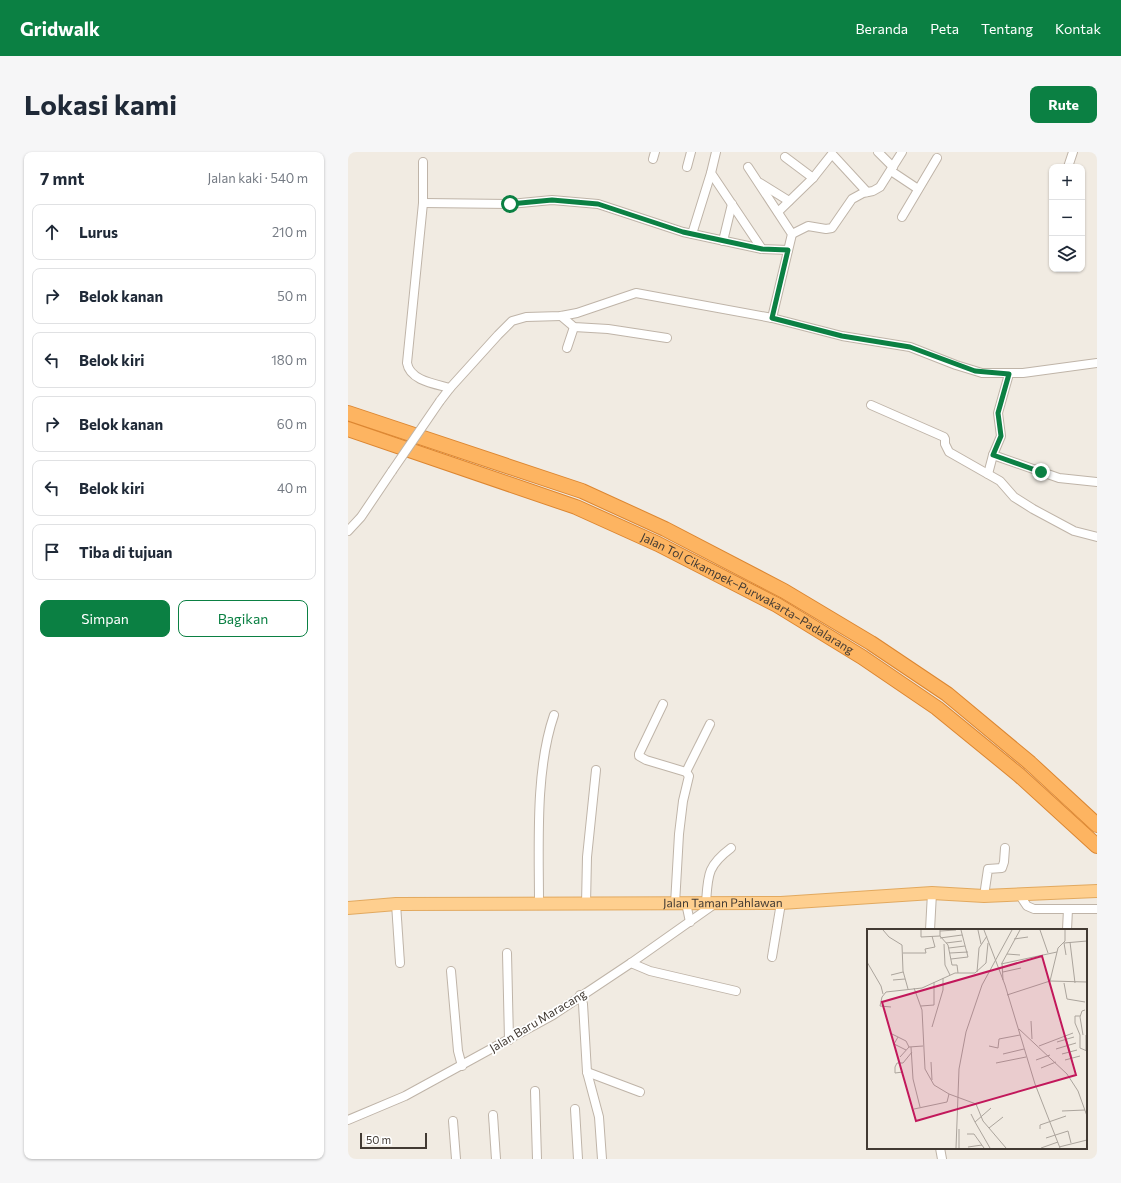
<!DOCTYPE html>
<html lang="id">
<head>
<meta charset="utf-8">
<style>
  body { margin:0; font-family:Commissioner,sans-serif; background:#f6f6f7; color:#1f2937 }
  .controls { position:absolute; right:12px; top:12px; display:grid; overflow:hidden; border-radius:8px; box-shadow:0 1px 3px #0004 }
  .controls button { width:36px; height:36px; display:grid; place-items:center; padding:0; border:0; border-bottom:1px solid #e0e1e3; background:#fff; color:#1f2937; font:20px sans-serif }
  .scale { position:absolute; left:12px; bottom:10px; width:67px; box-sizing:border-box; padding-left:4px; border:2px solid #423a33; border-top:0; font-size:11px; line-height:14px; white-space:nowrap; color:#423a33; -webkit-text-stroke:3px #fff; paint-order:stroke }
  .stop { position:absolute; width:12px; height:12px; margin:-9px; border:3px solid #0b8043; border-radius:50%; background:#fff }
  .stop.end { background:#0b8043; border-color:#fff; box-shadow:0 1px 4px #0008 }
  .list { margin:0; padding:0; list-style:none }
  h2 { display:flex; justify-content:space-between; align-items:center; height:52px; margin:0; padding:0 16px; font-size:17px }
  h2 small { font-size:13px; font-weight:400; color:#747a83 }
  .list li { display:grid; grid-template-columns:26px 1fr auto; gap:12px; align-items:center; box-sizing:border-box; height:56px; margin:0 8px 8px; padding:0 8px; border:1px solid #e0e1e3; border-radius:8px }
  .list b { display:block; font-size:15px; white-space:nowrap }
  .list em { font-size:13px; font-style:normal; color:#747a83 }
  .actions { display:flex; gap:8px; padding:12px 16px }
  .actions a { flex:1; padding:9px 0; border:1px solid #0b8043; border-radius:8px; text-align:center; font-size:14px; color:#0b8043 }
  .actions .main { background:#0b8043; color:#fff }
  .icon { flex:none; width:22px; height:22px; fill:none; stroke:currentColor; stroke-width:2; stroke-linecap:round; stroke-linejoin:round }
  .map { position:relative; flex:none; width:749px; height:1007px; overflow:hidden; border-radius:8px }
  header { display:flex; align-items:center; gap:24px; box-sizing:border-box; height:56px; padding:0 20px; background:#0b8043; color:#fff }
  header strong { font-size:19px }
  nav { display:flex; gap:22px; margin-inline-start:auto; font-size:14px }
  .intro { display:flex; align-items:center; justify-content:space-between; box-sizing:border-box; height:96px; padding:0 24px }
  h1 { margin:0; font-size:28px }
  .button { padding:10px 18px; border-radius:8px; background:#0b8043; color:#fff; font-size:14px; font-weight:700 }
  main { display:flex; gap:24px; padding:0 24px }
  aside { flex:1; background:#fff; border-radius:8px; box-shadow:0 1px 3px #0004 }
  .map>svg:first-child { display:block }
</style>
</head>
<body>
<header>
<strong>Gridwalk</strong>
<nav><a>Beranda</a><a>Peta</a><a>Tentang</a><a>Kontak</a></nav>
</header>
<div class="intro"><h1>Lokasi kami</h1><a class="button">Rute</a></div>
<main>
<aside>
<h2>7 mnt<small>Jalan kaki · 540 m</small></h2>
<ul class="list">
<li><svg class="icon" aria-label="ahead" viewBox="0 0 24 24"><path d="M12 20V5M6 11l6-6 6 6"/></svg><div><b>Lurus</b></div><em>210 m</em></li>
<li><svg class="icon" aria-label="right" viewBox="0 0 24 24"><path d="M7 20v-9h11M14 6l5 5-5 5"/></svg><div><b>Belok kanan</b></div><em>50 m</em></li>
<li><svg class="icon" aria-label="left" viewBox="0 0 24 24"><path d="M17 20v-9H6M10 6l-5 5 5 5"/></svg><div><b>Belok kiri</b></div><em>180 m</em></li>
<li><svg class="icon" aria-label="right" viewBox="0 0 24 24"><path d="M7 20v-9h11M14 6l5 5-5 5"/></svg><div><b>Belok kanan</b></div><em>60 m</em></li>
<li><svg class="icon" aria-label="left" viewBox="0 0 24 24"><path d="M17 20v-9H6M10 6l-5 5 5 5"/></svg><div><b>Belok kiri</b></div><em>40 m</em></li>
<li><svg class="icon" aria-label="arrive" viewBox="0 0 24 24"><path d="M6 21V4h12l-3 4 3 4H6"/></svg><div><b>Tiba di tujuan</b></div></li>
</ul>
<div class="actions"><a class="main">Simpan</a><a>Bagikan</a></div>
</aside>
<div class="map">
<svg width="749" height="1007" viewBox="0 0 749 1007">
  <rect width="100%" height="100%" fill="#f1ebe2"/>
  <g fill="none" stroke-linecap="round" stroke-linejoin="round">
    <defs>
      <g id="minor">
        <path d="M368,0L363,21L414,97"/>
        <path d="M530,0L545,15"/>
        <path d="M437,5L465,26"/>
        <path d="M305,7L307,0"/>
        <path d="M75,10V51L59,211C62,229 88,232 102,236"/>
        <path d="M339,15L343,0"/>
        <path d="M400,15L444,82L424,166"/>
        <path d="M720,15L725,0"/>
        <path d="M543,19L570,37"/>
        <path d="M412,31L441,49"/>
        <path d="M75,51L162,52L204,48L250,52L335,80L414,97L440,98"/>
        <path d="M430,60L465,26L484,2L519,40"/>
        <path d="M554,65L589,6"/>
        <path d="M344,82L363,21"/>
        <path d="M444,82L460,74L478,77L484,76L504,47L515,41L525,39L532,35L554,0"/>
        <path d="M375,89L384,52"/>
        <path d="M213,164L226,175L260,177L319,186"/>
        <path d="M219,196L226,175"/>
        <path d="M661,222L650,261L653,284L645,303L711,326L749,330"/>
        <path d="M92,249L102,236L150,183L164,169L178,165L213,164L229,161L288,141L424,166L494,184L562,195L608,213L634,221H675L749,211"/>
        <path d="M523,253L596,285L597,287V292L601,300L652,329L666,345L685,357L726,379L749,385"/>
        <path d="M640,322L645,303"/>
        <path d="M0,379L13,365L44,319"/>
        <path d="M315,552L291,602V604L298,608L338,620L341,624L335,649L331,682L327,752"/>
        <path d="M338,620L362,572"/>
        <path d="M671,742L679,754L686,757H749"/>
        <path d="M636,744L640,717L654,716L656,710L657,696"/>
        <path d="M191,751C191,692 187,618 206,563"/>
        <path d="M338,751L342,770"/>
        <path d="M358,751C360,723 359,714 383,696"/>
        <path d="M48,752L52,811"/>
        <path d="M238,752L239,705L248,618"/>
        <path d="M582,778L584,741"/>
        <path d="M719,778L720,757"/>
        <path d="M159,801L161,888"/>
        <path d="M424,805L433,751"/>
        <path d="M283,811L302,819L388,839"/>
        <path d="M103,819L110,899L114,914"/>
        <path d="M232,843L235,852L239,920L251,965L254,1007"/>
        <path d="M239,920L292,940"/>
        <path d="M187,939L189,1007"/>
        <path d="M227,957L230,1007"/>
        <path d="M145,963L148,1007"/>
        <path d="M0,968L57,944L205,863L283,811L368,751"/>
        <path d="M105,969L108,1007"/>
        <path d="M592,996L594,1007"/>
      </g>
      <g id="primary">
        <path id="s1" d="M0,756L48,752L433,751L584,741L636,744L749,739"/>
      </g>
      <g id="motorway">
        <path d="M0,261L234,339L317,377L436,439L523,491L599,542L682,611L749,673"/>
        <path id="s2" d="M0,277L228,355L310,392L429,453L514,505L589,556L671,623L749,694"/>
      </g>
    </defs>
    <use href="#minor" stroke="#bfb4a8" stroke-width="10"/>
    <use href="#primary" stroke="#e2a95f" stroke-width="14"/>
    <use href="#motorway" stroke="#dc8631" stroke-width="16"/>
    <use href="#minor" stroke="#fff" stroke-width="8"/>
    <use href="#primary" stroke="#fecf8f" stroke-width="12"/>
    <use href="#motorway" stroke="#fdb461" stroke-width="14"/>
    <defs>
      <path id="minor-bridge" d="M44,319L92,249"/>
    </defs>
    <use href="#minor-bridge" stroke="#bfb4a8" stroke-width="10" stroke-linecap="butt"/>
    <use href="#minor-bridge" stroke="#fff" stroke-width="8"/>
  </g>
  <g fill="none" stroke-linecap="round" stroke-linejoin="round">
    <path stroke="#0b8043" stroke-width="5" d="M162,52L204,48L250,52L335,80L414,97L440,98L424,166L494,184L562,195L627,219L661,222L650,261L653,284L645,303L693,320"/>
  </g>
  <g text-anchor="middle" stroke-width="3.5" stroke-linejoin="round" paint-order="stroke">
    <g font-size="12" fill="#423a33" stroke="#fff">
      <text dy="4" stroke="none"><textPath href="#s2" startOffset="433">Jalan Tol Cikampek–Purwakarta–Padalarang</textPath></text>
      <text dy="4" stroke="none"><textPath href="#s1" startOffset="375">Jalan Taman Pahlawan</textPath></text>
      <text transform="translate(190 869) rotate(-31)" y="4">Jalan Baru Maracang</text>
    </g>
  </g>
  <g transform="translate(519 777)">
    <rect width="220" height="220" fill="#f1ebe2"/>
    <path fill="none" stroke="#aba49c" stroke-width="1" d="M16,1L22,8L35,16L36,42L41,60M54,1V8L73,7M73,1V7L81,16L85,36H90L91,44M111,1L114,15M117,1L138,56L168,155L193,219M173,1L181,24M73,2L89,1M73,9L95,6M147,10L161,8M203,13L208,54M79,14L95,12M77,15L78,36L83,46M82,19L98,17M36,24H59L58,20L68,18L65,7M83,24L101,23M140,25L153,26M199,26L197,14L220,12M84,30L101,28L94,1M0,33L14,57L16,65M134,35L190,23M110,43L112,19L120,7M136,43L154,39M24,46L36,43M26,51L38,50M136,51L135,34L153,1M183,52L191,19L198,12V1M197,54L200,70L218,73M47,59L55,81L58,140L67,156L82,165L109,175L116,192L139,219M140,66L183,52L220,53M54,77L67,76V53M24,78L13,77L15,68L19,63L55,59L88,44H108L119,34L121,14M213,87H208V94L213,106V119L220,122M164,92L165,110M65,98L76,61V49M152,100L200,145L211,162L220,187M23,104L39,112L42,118M198,106L205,129M216,106L213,88L215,82L218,81M219,106V122M31,108L27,115L39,121M190,113L207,108M122,117L131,119L132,110L153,106M172,117L206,104M44,118L46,150L53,178M189,120L209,114M136,125L157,120M195,125L210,121M33,128L42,118L56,117M169,131L183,126M198,131L213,127M64,133L65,151M129,134L159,128M174,139L189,133M36,143L28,144V138L30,134H36L45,123M47,180L80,173L82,165M195,182L218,181M104,185L108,193L124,179M108,193L123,219M122,199L136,188M173,200V196L199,187M100,205H107L117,219M179,209L201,202L204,214M101,218L115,216M192,218L220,211M89,219L92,140L99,103L115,56L145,1M92,219V200M174,219L191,213"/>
    <path fill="#c2185b" fill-opacity="0.15" stroke="#c2185b" stroke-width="2" d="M175,27L209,146L49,192L15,73Z"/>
    <rect width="220" height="220" fill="none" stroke="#423a33" stroke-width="2"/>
  </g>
</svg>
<div class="controls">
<button>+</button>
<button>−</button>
<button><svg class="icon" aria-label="layers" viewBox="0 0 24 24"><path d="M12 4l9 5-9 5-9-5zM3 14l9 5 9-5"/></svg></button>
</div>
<div class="scale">50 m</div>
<div class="stop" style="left:162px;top:52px"></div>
<div class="stop end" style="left:693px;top:320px"></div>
</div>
</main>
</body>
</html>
